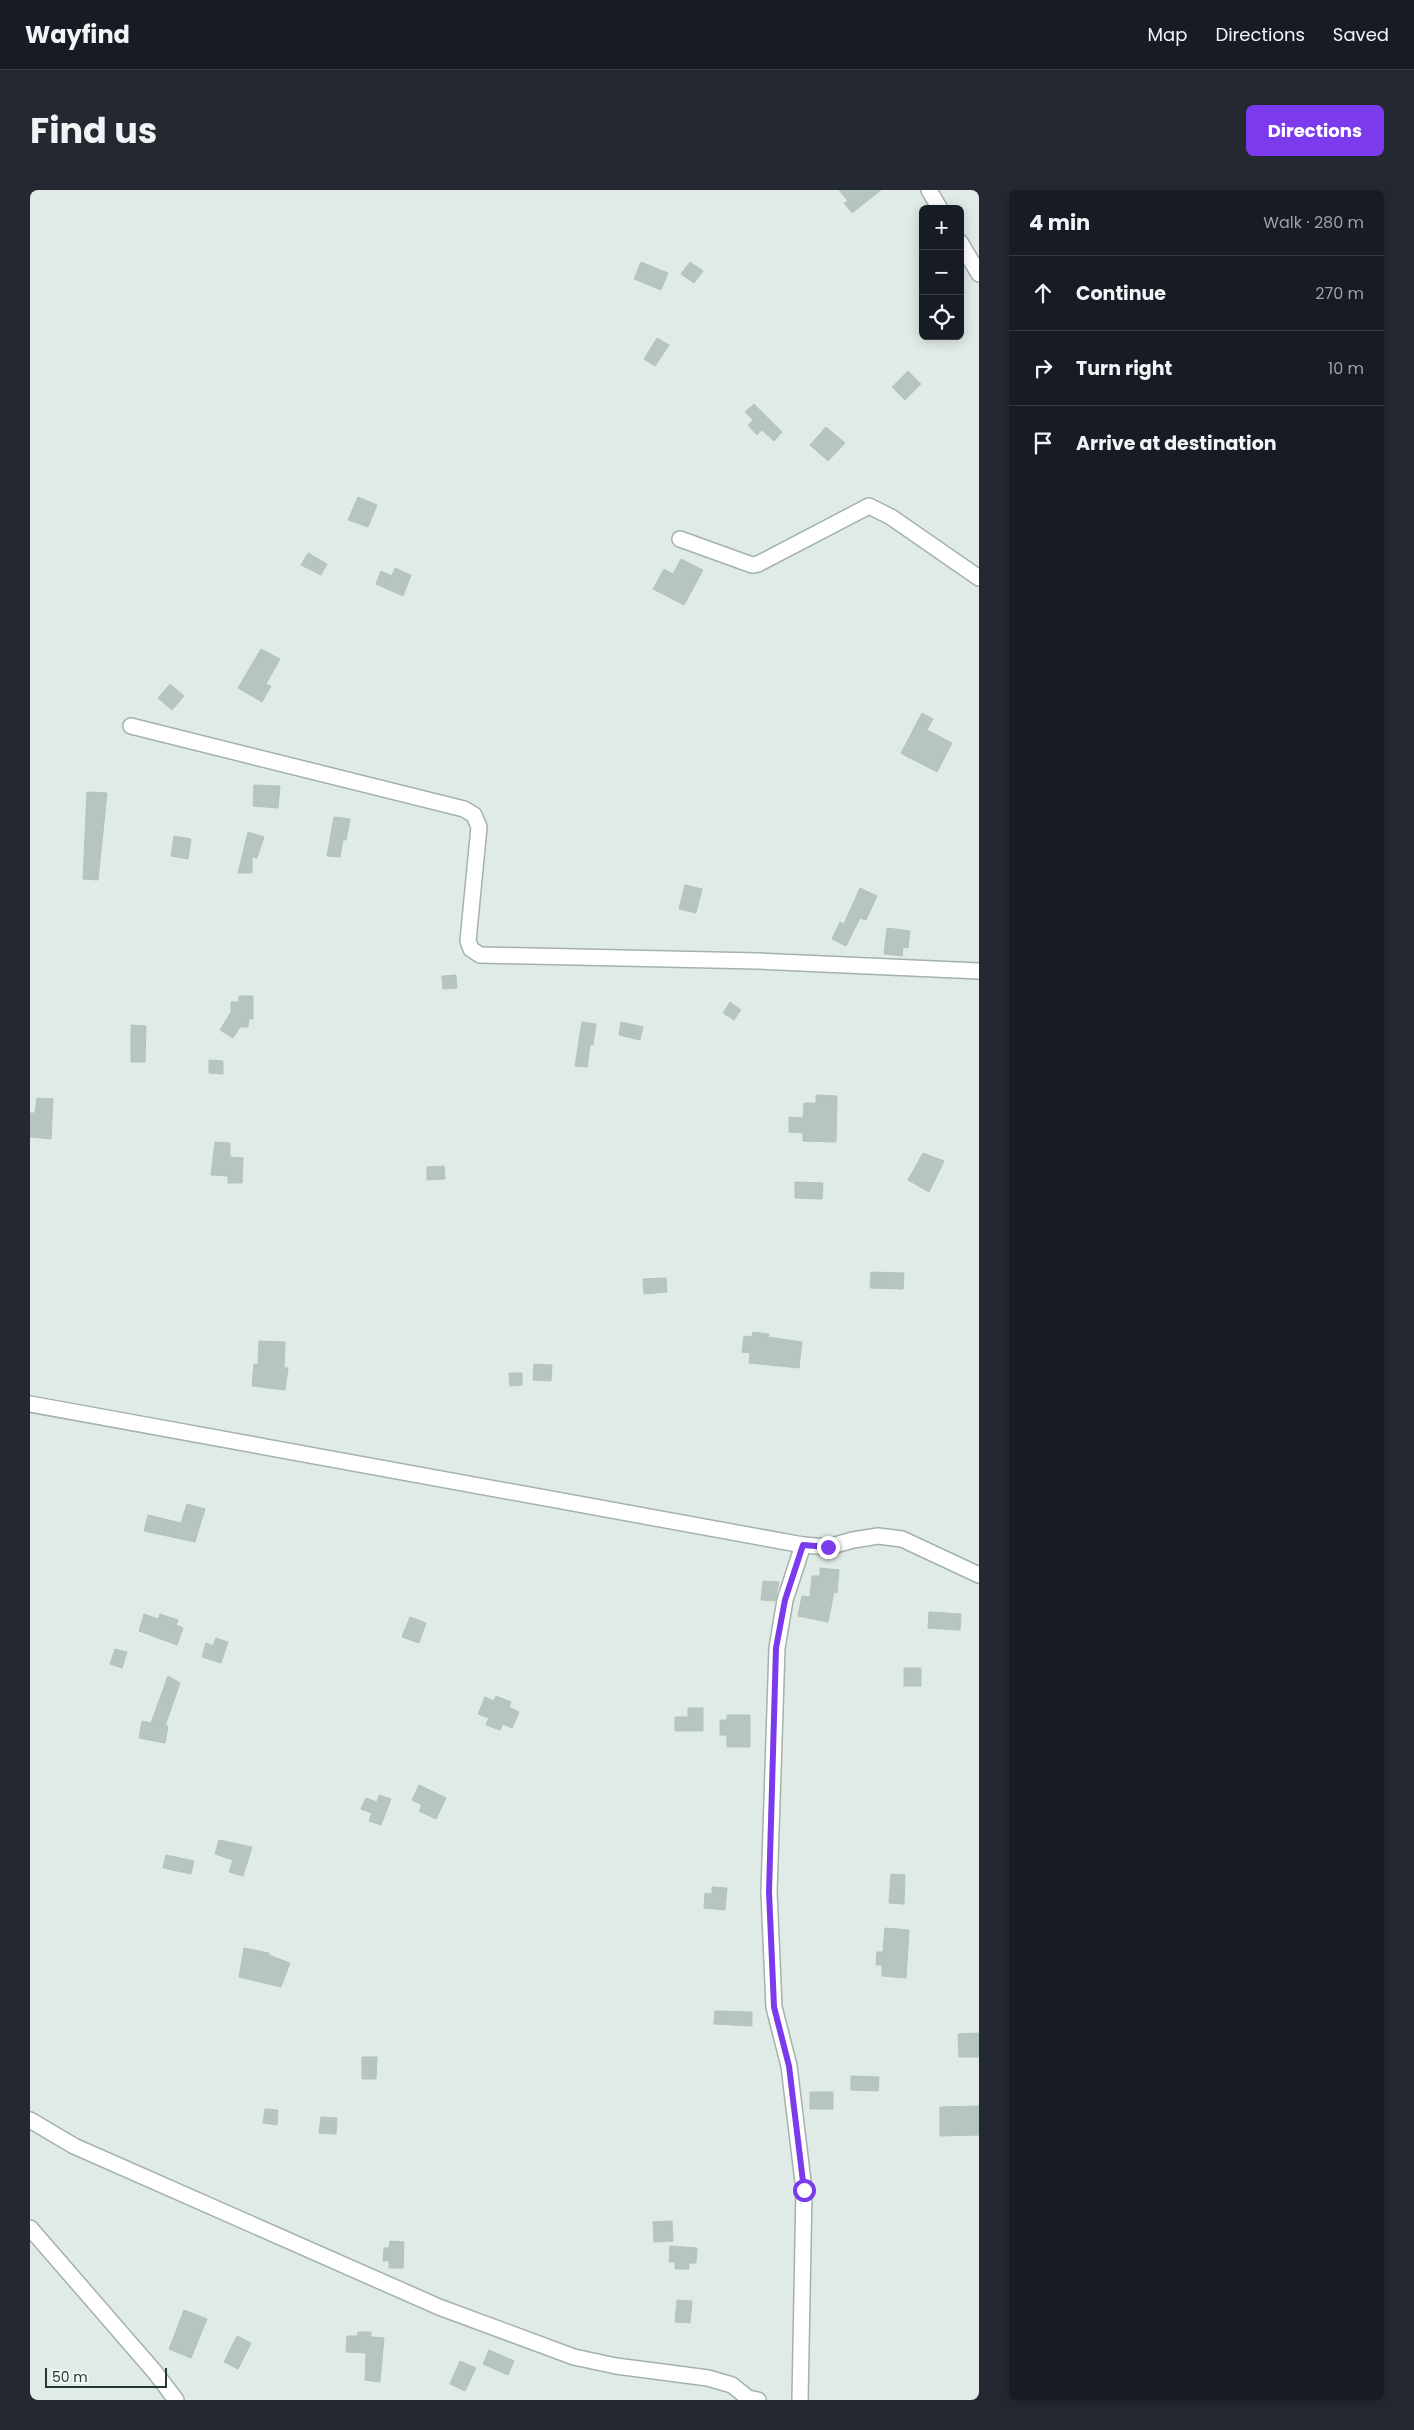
<!DOCTYPE html>
<html lang="en">
<head>
<meta charset="utf-8">
<style>
  body { margin:0; font-family:Poppins,sans-serif; background:#242831; color:#f1f3f6 }
  .controls { position:absolute; right:15px; top:15px; display:grid; overflow:hidden; border-radius:8px; box-shadow:0 2px 12px #0003 }
  .controls button { width:45px; height:45px; display:grid; place-items:center; padding:0; border:0; border-bottom:1px solid #363941; background:#171b24; color:#f1f3f6; font:25px sans-serif }
  .scale { position:absolute; left:15px; bottom:12px; width:122px; box-sizing:border-box; padding-left:5px; border:2px solid #223a33; border-top:0; font-size:14px; line-height:18px; white-space:nowrap; color:#223a33; -webkit-text-stroke:4px #f0f7f4; paint-order:stroke }
  .stop { position:absolute; width:15px; height:15px; margin:-11px; border:4px solid #7c3aed; border-radius:50%; background:#fff }
  .stop.end { background:#7c3aed; border-color:#fff; box-shadow:0 1px 5px #0008 }
  .list { margin:0; padding:0; list-style:none }
  h2 { display:flex; justify-content:space-between; align-items:center; height:65px; margin:0; padding:0 20px; font-size:21px }
  h2 small { font-size:16px; font-weight:400; color:#9ea1a6 }
  .list li { display:grid; grid-template-columns:32px 1fr auto; gap:15px; align-items:center; box-sizing:border-box; height:75px; padding:0 20px; border-top:1px solid #363941 }
  .list b { display:block; font-size:19px; white-space:nowrap }
  .list em { font-size:16px; font-style:normal; color:#9ea1a6 }
  .icon { flex:none; width:28px; height:28px; fill:none; stroke:currentColor; stroke-width:2; stroke-linecap:round; stroke-linejoin:round }
  .map { position:relative; flex:none; width:949px; height:2210px; overflow:hidden; border-radius:8px }
  header { display:flex; align-items:center; gap:30px; box-sizing:border-box; height:70px; padding:0 25px; background:#171b24; border-bottom:1px solid #363941 }
  header strong { font-size:24px }
  nav { display:flex; gap:28px; margin-inline-start:auto; font-size:18px }
  .intro { display:flex; align-items:center; justify-content:space-between; box-sizing:border-box; height:120px; padding:0 30px }
  h1 { margin:0; font-size:35px }
  .button { padding:12px 22px; border-radius:8px; background:#7c3aed; color:#fff; font-size:18px; font-weight:700 }
  main { display:flex; gap:30px; padding:0 30px }
  aside { flex:1; background:#171b24; border-radius:8px; box-shadow:0 2px 12px #0003 }
  .map>svg:first-child { display:block }
</style>
</head>
<body>
<header>
<strong>Wayfind</strong>
<nav><a>Map</a><a>Directions</a><a>Saved</a></nav>
</header>
<div class="intro"><h1>Find us</h1><a class="button">Directions</a></div>
<main>
<div class="map">
<svg width="949" height="2210" viewBox="0 0 949 2210">
  <rect width="100%" height="100%" fill="#e0eae6"/>
  <g fill="#b6c5bf" stroke="#b3c4bd">
    <path d="M809,0H851L822,23L814,13L818,11Z"/>
    <path d="M611,72L638,83L631,100L604,89Z"/>
    <path d="M660,72L673,81L664,93L651,84Z"/>
    <path d="M627,148L639,155L625,176L614,169Z"/>
    <path d="M878,181L891,194L875,210L862,197Z"/>
    <path d="M724,214L752,242L744,251L732,240L727,245L718,235L723,230L715,222Z"/>
    <path d="M796,237L815,253L798,271L780,255Z"/>
    <path d="M328,307L347,315L338,337L318,330Z"/>
    <path d="M278,363L297,374L291,385L271,375Z"/>
    <path d="M651,369L673,380L654,415L623,399L634,379L643,384Z"/>
    <path d="M365,378L381,385L373,406L346,394L351,381L362,386Z"/>
    <path d="M231,459L250,469L236,494L241,496L232,512L208,498Z"/>
    <path d="M140,494L154,506L142,520L128,508Z"/>
    <path d="M892,523L903,529L897,540L922,553L907,582L882,569L884,563L881,569L871,563Z"/>
    <path d="M224,595L250,596L248,618L223,616Z"/>
    <path d="M57,602L77,603L68,690L53,689Z"/>
    <path d="M304,627L320,629L316,650H313L310,667L297,666Z"/>
    <path d="M218,642L234,647L227,668L222,667V683H208Z"/>
    <path d="M144,646L161,649L158,669L141,666Z"/>
    <path d="M655,695L672,699L666,723L649,719Z"/>
    <path d="M830,698L847,706L836,730L830,728L816,756L802,749L810,732L814,734Z"/>
    <path d="M857,738L880,741L878,758L873,757L872,766L854,764Z"/>
    <path d="M426,785L427,798L413,799L412,786Z"/>
    <path d="M209,806H223V829H219L218,837H210L203,848L190,840L201,822V812H209Z"/>
    <path d="M700,812L711,820L704,830L693,823Z"/>
    <path d="M552,832L566,834L563,855H560L557,877L545,876Z"/>
    <path d="M591,832L613,837L610,850L589,845Z"/>
    <path d="M101,835L116,836L115,872H101Z"/>
    <path d="M179,870L193,871V884L179,883Z"/>
    <path d="M786,905L807,906L806,952L773,951V943L759,942V927L773,928L774,913H786Z"/>
    <path d="M7,908L23,909L21,949L0,947V923H5Z"/>
    <path d="M185,952L200,953V967L213,968L212,993H198V986L181,985Z"/>
    <path d="M893,963L914,971L899,1002L878,990Z"/>
    <path d="M414,976L415,989L397,990V977Z"/>
    <path d="M765,992L793,993L792,1009L765,1008Z"/>
    <path d="M841,1082L874,1083L873,1099L840,1098Z"/>
    <path d="M636,1088L637,1102L614,1104L613,1089Z"/>
    <path d="M723,1142L739,1144L738,1147L772,1152L769,1178L719,1173L720,1163L712,1162L714,1146L722,1147Z"/>
    <path d="M229,1151L255,1152L254,1178H258L255,1200L222,1196L224,1174L228,1175Z"/>
    <path d="M504,1174L522,1175L521,1191L503,1190Z"/>
    <path d="M479,1183H492V1195L480,1196Z"/>
    <path d="M157,1314L175,1319L165,1352L114,1341L118,1325L151,1333Z"/>
    <path d="M790,1378L809,1380L807,1403L804,1402L798,1432L768,1426L772,1406L780,1407L782,1386H790Z"/>
    <path d="M733,1391L749,1392L745,1411L731,1410Z"/>
    <path d="M899,1422L931,1424L930,1440L898,1438Z"/>
    <path d="M114,1424L128,1429L130,1424L148,1430L146,1435L153,1438L147,1455L109,1441Z"/>
    <path d="M380,1427L396,1433L389,1453L372,1447Z"/>
    <path d="M186,1448L198,1452L191,1473L172,1467L176,1453L183,1456Z"/>
    <path d="M85,1459L97,1462L92,1478L80,1474Z"/>
    <rect x="874" y="1478" width="17" height="18"/>
    <path d="M138,1486L150,1493L135,1536H138L135,1553L109,1548L112,1531L121,1533Z"/>
    <path d="M466,1506L481,1512L479,1517L489,1522L482,1538L473,1534L470,1540L456,1535L459,1528L448,1524L455,1507L464,1511Z"/>
    <path d="M658,1518H673V1541H645V1527H658Z"/>
    <path d="M697,1525H720V1557H697V1545H690V1530H697Z"/>
    <path d="M389,1595L416,1608L406,1629L389,1621L392,1615L382,1610Z"/>
    <path d="M349,1605L361,1609L351,1635L339,1631L342,1623L331,1619L336,1608L347,1612Z"/>
    <path d="M189,1650L222,1657L213,1686L199,1682L203,1670L185,1664Z"/>
    <path d="M136,1665L164,1671L161,1684L133,1678Z"/>
    <path d="M861,1684L875,1685L874,1714L859,1713Z"/>
    <path d="M682,1697L697,1698L695,1720L674,1718L675,1703L682,1704Z"/>
    <path d="M855,1738L879,1740L876,1788L852,1786V1775H846L847,1762H853Z"/>
    <path d="M214,1758L239,1763V1765L260,1773L251,1797L209,1787Z"/>
    <path d="M685,1821L722,1822V1836L684,1834Z"/>
    <path d="M949,1843V1867H929L928,1844Z"/>
    <path d="M332,1867H347L346,1889H332Z"/>
    <path d="M821,1886L849,1887L848,1901L821,1900Z"/>
    <rect x="780" y="1902" width="23" height="17"/>
    <path d="M949,1916V1945L910,1946V1917Z"/>
    <path d="M235,1919L248,1920L247,1935L233,1933Z"/>
    <path d="M291,1927L307,1928L306,1944L289,1943Z"/>
    <path d="M642,2031L643,2051L624,2052L623,2032Z"/>
    <path d="M360,2051L374,2052L373,2078H359V2071H353L354,2058H359Z"/>
    <path d="M640,2056L667,2058L666,2073H659V2079H645V2072H639Z"/>
    <path d="M647,2110L662,2111L660,2133L645,2132Z"/>
    <path d="M154,2120L177,2129L161,2168L139,2159Z"/>
    <path d="M328,2142H341V2147L354,2148L350,2192L335,2190L336,2163L316,2162L317,2146H327Z"/>
    <path d="M207,2146L221,2153L208,2179L194,2172Z"/>
    <path d="M459,2160L484,2171L478,2185L453,2174Z"/>
    <path d="M430,2171L446,2178L435,2201L420,2194Z"/>
  </g>
  <g fill="none" stroke-linecap="round" stroke-linejoin="round">
    <defs>
      <g id="minor">
        <path d="M899,0L910,19"/>
        <path d="M930,52L949,84"/>
        <path d="M650,349L722,375L728,374L839,316L861,327L949,388"/>
        <path d="M101,536L434,619L444,625L449,637L438,751L441,759L450,765L728,771L949,781"/>
        <path d="M0,1214L773,1355L798,1357L823,1350L848,1346L872,1349L949,1385"/>
        <path d="M0,1930L44,1956L409,2117L544,2167L586,2176L678,2188L702,2195L718,2208L728,2210"/>
        <path d="M0,2038L124,2181L146,2210"/>
        <path d="M770,2210L774,2000L759,1876L744,1817L739,1702L747,1458L755,1410L773,1355"/>
      </g>
    </defs>
    <use href="#minor" stroke="#a3b2ad" stroke-width="18"/>
    <use href="#minor" stroke="#fff" stroke-width="15"/>
  </g>
  <g fill="none" stroke-linecap="round" stroke-linejoin="round">
    <path stroke="#7c3aed" stroke-width="6" d="M774,2000L759,1876L744,1817L739,1702L746,1458L755,1410L773,1355L798,1357"/>
  </g>
</svg>
<div class="controls">
<button>+</button>
<button>−</button>
<button><svg class="icon" aria-label="locate" viewBox="0 0 24 24"><circle cx="12" cy="12" r="6"/><path d="M12 2v4M12 18v4M2 12h4M18 12h4"/></svg></button>
</div>
<div class="scale">50 m</div>
<div class="stop" style="left:774px;top:2000px"></div>
<div class="stop end" style="left:798px;top:1357px"></div>
</div>
<aside>
<h2>4 min<small>Walk · 280 m</small></h2>
<ul class="list">
<li><svg class="icon" aria-label="ahead" viewBox="0 0 24 24"><path d="M12 20V5M6 11l6-6 6 6"/></svg><div><b>Continue</b></div><em>270 m</em></li>
<li><svg class="icon" aria-label="right" viewBox="0 0 24 24"><path d="M7 20v-9h11M14 6l5 5-5 5"/></svg><div><b>Turn right</b></div><em>10 m</em></li>
<li><svg class="icon" aria-label="arrive" viewBox="0 0 24 24"><path d="M6 21V4h12l-3 4 3 4H6"/></svg><div><b>Arrive at destination</b></div></li>
</ul>
</aside>
</main>
</body>
</html>
